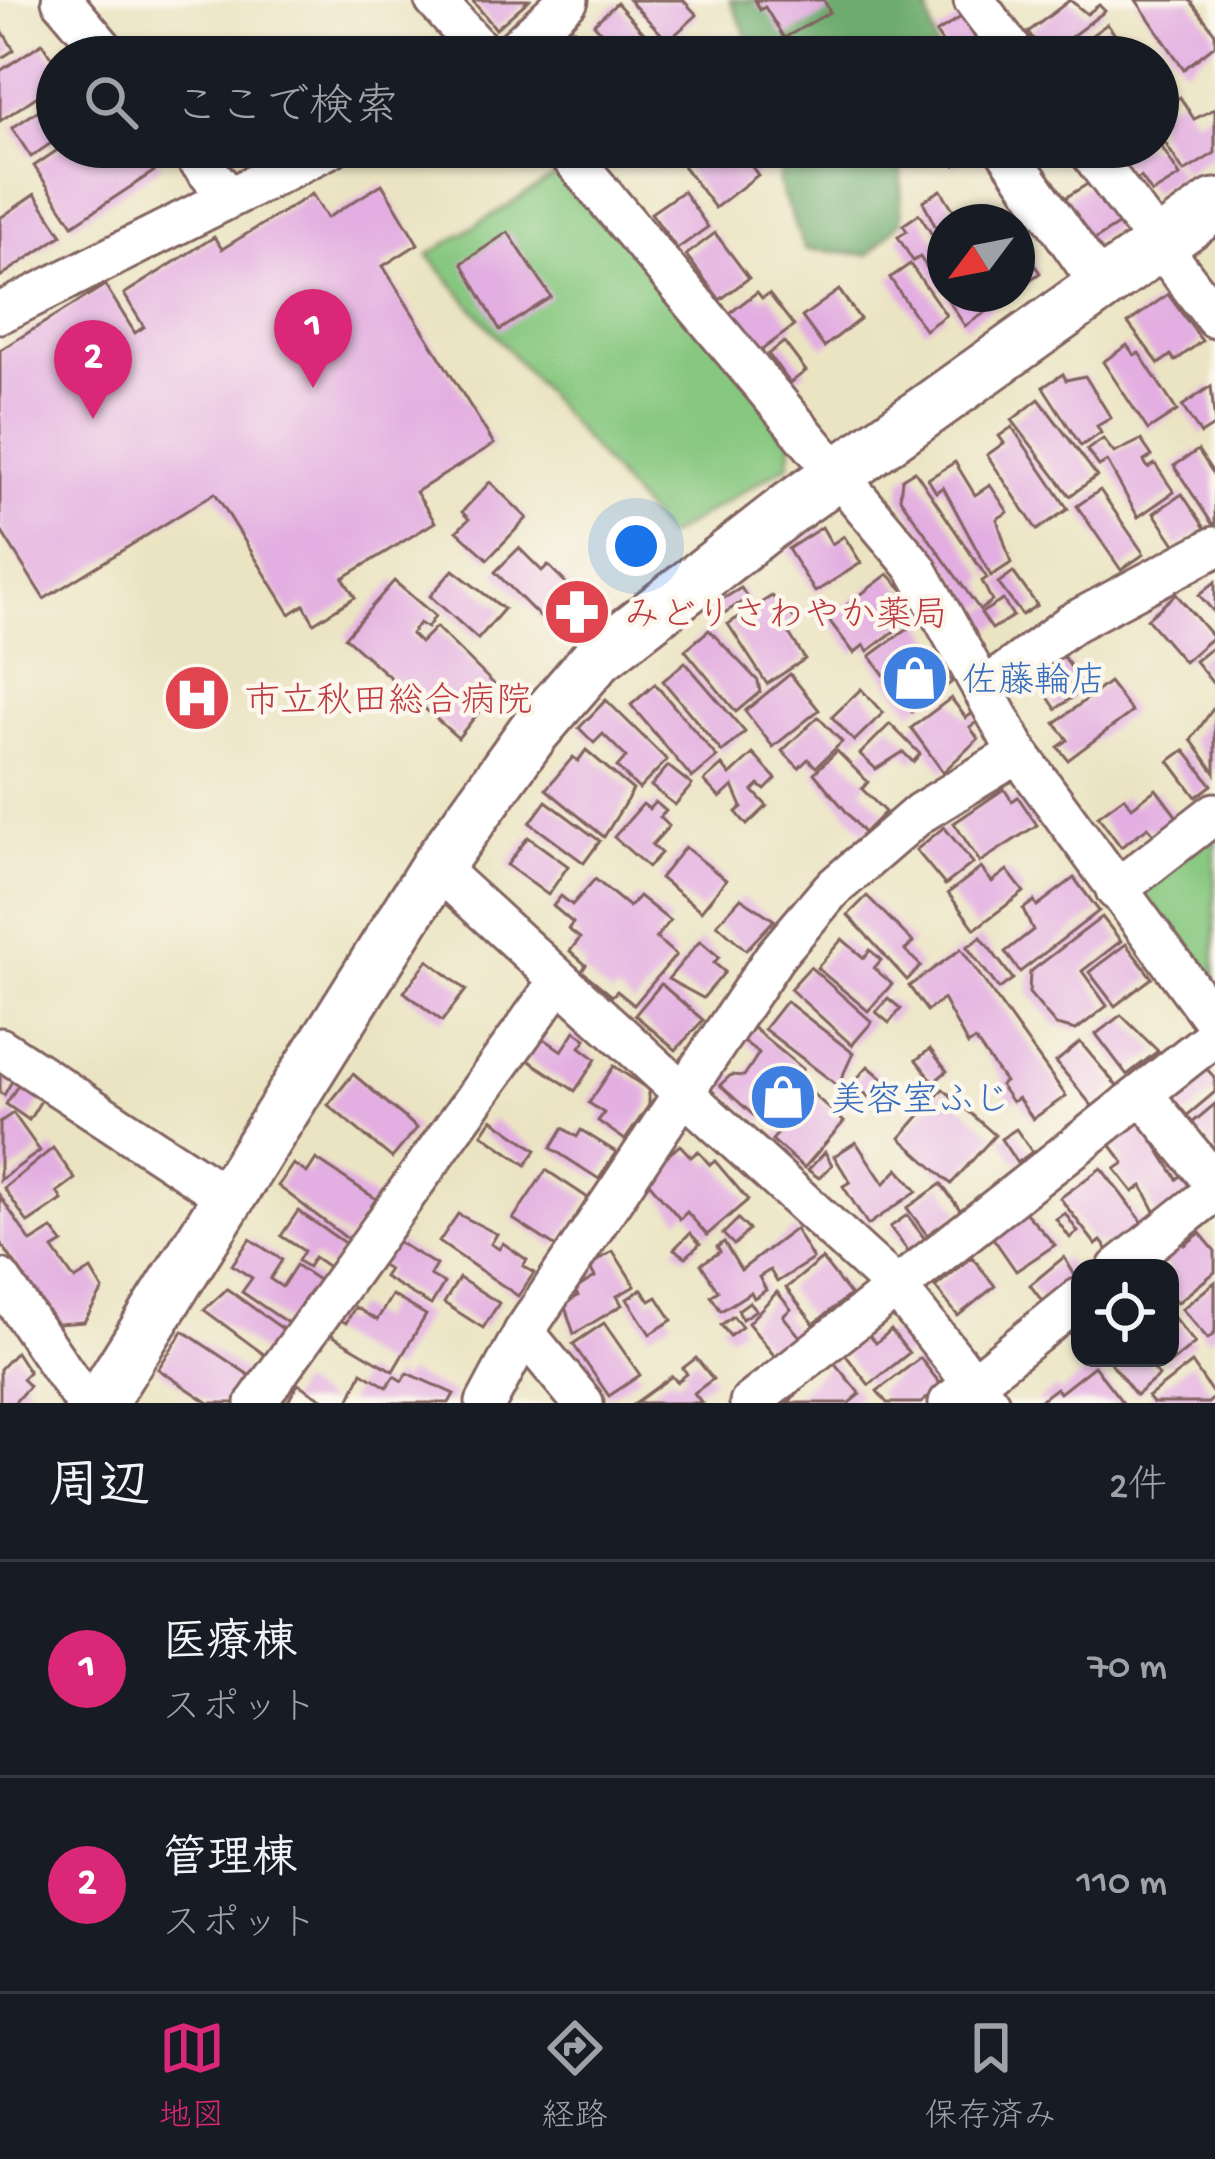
<!DOCTYPE html>
<html lang="ja">
<head>
<meta charset="utf-8">
<style>
  body { margin:0; font-family:"Gochi Hand","Klee One",sans-serif; background:#20242c; color:#f1f3f6 }
  .controls { position:absolute; right:36px; bottom:36px; display:grid; overflow:hidden; border-radius:24px; box-shadow:0 3px 9px #0004 }
  .controls button { width:108px; height:108px; display:grid; place-items:center; padding:0; border:0; border-bottom:3px solid #363941; background:#171b24; color:#f1f3f6; font:60px sans-serif }
  .compass { position:absolute; left:927px; top:204px; width:108px; height:108px; border-radius:50%; background:#171b24; box-shadow:0 3px 9px #0004; rotate:238deg }
  .you { position:absolute; left:636px; top:546px; width:42px; height:42px; margin:-30px; border:9px solid #fff; border-radius:50%; background:#1a73e8; box-shadow:0 0 0 18px #1a73e833 }
  .badge { display:grid; place-items:center; width:78px; height:78px; border-radius:50%; background:#db2777; color:#fff; font-size:39px; font-weight:700 }
  .pin { position:absolute; translate:-50% -99px; filter:drop-shadow(0 3px 6px #0008) }
  .pin::after { content:''; position:absolute; top:63px; width:42px; height:36px; background:inherit; clip-path:polygon(0 0,100% 0,50% 100%) }
  .list { margin:0; padding:0; list-style:none }
  h2 { display:flex; justify-content:space-between; align-items:center; height:156px; margin:0; padding:0 48px; font-size:51px }
  h2 small { font-size:39px; font-weight:400; color:#9ea1a6 }
  .list li { display:grid; grid-template-columns:78px 1fr auto; gap:36px; align-items:center; box-sizing:border-box; height:216px; padding:0 48px; border-top:3px solid #363941 }
  .list b { display:block; font-size:45px; white-space:nowrap }
  .list p { margin:0; font-size:39px; white-space:nowrap; color:#9ea1a6 }
  .list em { font-size:39px; font-style:normal; color:#9ea1a6 }
  .icon { flex:none; width:66px; height:66px; fill:none; stroke:currentColor; stroke-width:2; stroke-linecap:round; stroke-linejoin:round }
  .map { position:relative; flex:none; width:1215px; height:1403px; overflow:hidden }
  .search { position:absolute; background:#171b24; box-shadow:0 3px 9px #0004; left:36px; right:36px; top:36px; height:132px; display:flex; align-items:center; gap:30px; box-sizing:border-box; padding:0 42px; border-radius:66px; color:#9ea1a6; font-size:45px }
  .sheet { height:588px; background:#171b24 }
  nav { display:flex; justify-content:space-around; align-items:center; box-sizing:border-box; height:168px; border-top:3px solid #363941; background:#171b24; font-size:33px; color:#9ea1a6 }
  nav a { display:grid; justify-items:center; gap:6px }
  nav .on { color:#db2777 }
  .map>svg:first-child { display:block }
</style>
</head>
<body>
<div class="map">
<svg width="1215" height="1403" viewBox="0 0 1215 1403">
  <rect width="100%" height="100%" fill="#fbf7ec"/>
  <filter id="ink" filterUnits="userSpaceOnUse"><feTurbulence type="fractalNoise" baseFrequency=".00833" numOctaves="2"/><feDisplacementMap in="SourceGraphic" scale="24" xChannelSelector="R" yChannelSelector="G"/><feConvolveMatrix kernelMatrix="1 2 1 2 8 2 1 2 1" color-interpolation-filters="sRGB"/></filter>
  <filter id="wash" filterUnits="userSpaceOnUse"><feTurbulence type="fractalNoise" baseFrequency=".004" numOctaves="4" result="noise"/><feDisplacementMap in="SourceGraphic" scale="48" xChannelSelector="R" yChannelSelector="G"/><feGaussianBlur stdDeviation="2.7" result="paint"/><feColorMatrix in="noise" values="0 0 0 0 0 0 0 0 0 0 0 0 0 0 0 0 0 1.4 0 .05"/><feComposite in="paint" operator="in"/></filter>
  <g filter="url(#wash)">
    <rect width="100%" height="100%" fill="#ebe4c3"/>
    <g fill="#87c880" stroke="#687456" stroke-width="3">
      <path d="M565,170L793,429L789,464L667,537L428,255Z"/>
      <path d="M1215,828V997L1137,889Z"/>
    </g>
    <g fill="#6dac6e" stroke="#5c664c" stroke-width="3">
      <path d="M730,0H925L939,57H757Z"/>
      <path d="M786,147H915L901,167V221L869,255L805,249L778,183Z"/>
    </g>
    <g id="blocks">
      <g fill="#e3aee1">
        <path d="M472,0H529L496,29Z"/>
        <path d="M629,0H683L697,15L668,41Z"/>
        <path d="M755,0H824L830,12L784,38L765,7L760,10Z"/>
        <path d="M1070,0L1087,14L1099,5L1105,11L1046,56L1028,32Z"/>
        <path d="M1136,0H1190L1215,33V45L1184,69Z"/>
        <path d="M617,3L650,40L632,57H624L594,24Z"/>
        <path d="M961,17L980,45L952,57L936,33Z"/>
        <path d="M1107,24L1132,57H1080L1074,48Z"/>
        <path d="M0,27L14,50L0,59Z"/>
        <path d="M574,30L600,57H566L556,47Z"/>
        <path d="M42,43L57,66V83L0,121V71Z"/>
        <path d="M1180,97L1194,119L1215,109V153L1184,172L1158,132V111Z"/>
        <path d="M57,98V139L31,157L12,128Z"/>
        <path d="M1158,141L1180,176L1152,193L1141,177L1134,181L1113,147H1158Z"/>
        <path d="M62,147H105L111,156L124,147H150L162,166L73,225L34,166Z"/>
        <path d="M581,147H626L600,169Z"/>
        <path d="M669,147H737L758,175L715,208Z"/>
        <path d="M941,147H980L955,165Z"/>
        <path d="M1089,183L1102,204L1109,199L1124,221L1085,246L1057,203Z"/>
        <path d="M382,184L418,244L383,266L494,444L416,492L435,522L343,578L355,597L314,623L304,605L290,614L215,493L44,599L0,529V350L105,285L135,333L144,327L124,294L214,237L222,249L312,194L327,218Z"/>
        <path d="M941,190L961,222H945V247L923,201Z"/>
        <path d="M683,191L708,227L677,249L651,213Z"/>
        <path d="M35,194L62,235L0,277V218Z"/>
        <path d="M994,207L1004,222H973Z"/>
        <path d="M919,214L945,255V294L1009,297L965,326L920,257L913,261L898,237L907,231L903,225Z"/>
        <path d="M508,232L551,297L500,330L462,263Z"/>
        <path d="M715,233L749,278L720,300L686,255Z"/>
        <path d="M1017,240L1040,273L1017,289Z"/>
        <path d="M910,264L946,315L925,330L890,278Z"/>
        <path d="M839,290L860,319L824,347L802,317Z"/>
        <path d="M757,292L762,298L769,294L794,326L759,352L730,313Z"/>
        <path d="M1168,294L1202,341L1175,361L1171,355L1159,364L1128,323Z"/>
        <path d="M784,342L806,371L790,383L768,354Z"/>
        <path d="M1127,345L1134,355L1139,353L1177,411L1148,430L1103,362Z"/>
        <path d="M1063,374L1066,380L1085,376L1111,418L1097,426L1101,433L1081,446L1043,387Z"/>
        <path d="M1211,386L1215,425L1201,434L1182,406Z"/>
        <path d="M1039,399L1097,476L1070,496L1012,420Z"/>
        <path d="M1012,427L1068,509L1037,530L987,455L1004,443L999,436Z"/>
        <path d="M1103,439L1114,453L1141,440L1152,456L1144,461L1148,468L1155,464L1174,492L1138,517L1107,461L1099,466L1087,450Z"/>
        <path d="M1198,450L1215,476V528L1174,466Z"/>
        <path d="M955,462L975,495L990,485L1008,512L997,519L1011,563L991,576L943,487L936,492L928,479Z"/>
        <path d="M915,471L987,578L982,581L992,601L980,610L900,498L902,479Z"/>
        <path d="M490,482L527,518L488,559L457,531L469,519L462,512Z"/>
        <path d="M1100,490L1144,554L1121,570L1077,506Z"/>
        <path d="M1182,494L1205,528L1177,547L1154,513Z"/>
        <path d="M822,527L832,544L844,536L861,563L815,592L788,549Z"/>
        <path d="M519,548L542,571L548,565L581,598L552,629L495,572Z"/>
        <path d="M453,570L504,609L478,639L430,596Z"/>
        <path d="M1013,572L1037,605L1022,615L998,583Z"/>
        <path d="M888,574L922,610L868,651L864,645L854,653L828,619Z"/>
        <path d="M394,581L435,616L427,628L419,623L411,634L420,643L436,627L498,688L458,738L345,637Z"/>
        <path d="M1215,582V613L1199,595Z"/>
        <path d="M741,588L748,598L718,617L711,606Z"/>
        <path d="M1176,594L1213,637L1184,662L1147,619Z"/>
        <path d="M772,596L798,622L787,630L805,659L767,684L728,624Z"/>
        <path d="M1003,600L1013,616L992,629L981,613Z"/>
        <path d="M919,620L944,653L935,660L952,682L912,712L870,656Z"/>
        <path d="M709,630L758,681L760,692L736,712L685,650Z"/>
        <path d="M1213,647L1215,650V686L1195,661Z"/>
        <path d="M1060,652L1086,688L1056,709L1031,672Z"/>
        <path d="M685,662L745,732L722,752L663,681Z"/>
        <path d="M790,674L819,710L773,747L745,711Z"/>
        <path d="M1109,682L1132,712L1068,760L1058,747L1068,740L1055,723Z"/>
        <path d="M655,684L717,757L692,778L631,705Z"/>
        <path d="M861,689L883,713L854,741L832,717Z"/>
        <path d="M951,698L966,718L974,712L980,720L970,727L978,739L943,772L911,728Z"/>
        <path d="M606,700L667,760L639,789L617,767L626,757L603,734L594,743L579,728Z"/>
        <path d="M1215,706V773L1191,740Z"/>
        <path d="M818,717L842,742L816,767L808,759L799,768L782,751Z"/>
        <path d="M890,724L920,754L913,762L903,752L876,769L860,754Z"/>
        <path d="M586,750L633,790L604,837L546,789L573,757L578,761Z"/>
        <path d="M1184,750L1212,785L1196,797L1169,761Z"/>
        <path d="M837,751L868,782L862,789L885,812L864,833L814,773Z"/>
        <path d="M753,754L776,779L765,790L759,785L753,791L767,806L747,825L736,812L742,807L733,786L720,798L704,781L722,765L730,775Z"/>
        <path d="M668,766L692,785L675,805L651,786Z"/>
        <path d="M1004,789L1012,801L1018,797L1037,825L980,862L954,823Z"/>
        <path d="M1156,789L1177,817L1154,834L1148,827L1121,847L1098,816L1124,797L1132,807Z"/>
        <path d="M546,801L600,841L584,863L530,823Z"/>
        <path d="M655,802L666,811L660,817L669,826L652,845L661,853L648,867L614,837L643,804L649,809Z"/>
        <path d="M944,827L973,863L945,885L916,850Z"/>
        <path d="M528,837L568,866L548,895L507,865Z"/>
        <path d="M685,847L726,880L701,911L660,878Z"/>
        <path d="M981,868L992,882L1007,870L1024,892L975,929L948,893Z"/>
        <path d="M1074,878L1099,911L1020,972L1005,952L1033,930L1023,909L1034,901L1037,906Z"/>
        <path d="M595,879L629,907L639,896L670,921L656,938L676,955L634,1005L617,991L612,996L582,971L586,965L570,951L580,938L568,929L573,923L553,906L561,896L572,905Z"/>
        <path d="M867,896L913,942L905,950L921,966L907,980L848,915Z"/>
        <path d="M741,898L774,920L746,950L717,924Z"/>
        <path d="M1102,917L1121,941L1082,971L1107,1006L1076,1030L1056,1025L1029,993L1030,972Z"/>
        <path d="M981,937L1013,979L999,989L967,947Z"/>
        <path d="M842,939L864,958L870,950L881,960L874,968L892,984L868,1011L817,968Z"/>
        <path d="M700,941L719,957L714,963L725,972L703,998L668,979Z"/>
        <path d="M1126,944L1152,978L1115,1006L1089,972Z"/>
        <path d="M961,949L1066,1096L1033,1119L1018,1098L1012,1102L1000,1085L1005,1082L975,1040L968,1045L943,999L927,1011L909,986Z"/>
        <path d="M428,960L466,990L442,1021L404,992Z"/>
        <path d="M810,967L872,1022L852,1045L790,989Z"/>
        <path d="M661,984L703,1020L676,1050L635,1015Z"/>
        <path d="M888,998L901,1009L889,1023L876,1012Z"/>
        <path d="M786,1001L853,1053L838,1086L764,1029Z"/>
        <path d="M1121,1015L1158,1051L1127,1075L1096,1034Z"/>
        <path d="M752,1027L803,1069L761,1122L720,1085L731,1075L744,1076L759,1053L743,1041Z"/>
        <path d="M575,1031L586,1039L580,1047L596,1059L575,1091L525,1058L540,1036L562,1051Z"/>
        <path d="M1080,1042L1117,1086L1093,1107L1056,1062Z"/>
        <path d="M930,1049L947,1071L934,1082L916,1060Z"/>
        <path d="M614,1066L649,1090V1105L625,1140L598,1121L604,1113L589,1103Z"/>
        <path d="M868,1066L884,1080L870,1098L853,1083Z"/>
        <path d="M0,1067L15,1076L4,1095L0,1093Z"/>
        <path d="M1205,1067L1215,1078V1092L1183,1119L1166,1099Z"/>
        <path d="M353,1074L417,1128L392,1158L328,1105Z"/>
        <path d="M22,1079L45,1094L29,1120L6,1104Z"/>
        <path d="M803,1085L844,1122L804,1168L772,1140L781,1130L771,1121Z"/>
        <path d="M943,1089L995,1135L951,1184L900,1138Z"/>
        <path d="M1215,1104V1150L1202,1135L1195,1141L1185,1129Z"/>
        <path d="M13,1113L40,1151L0,1180V1122Z"/>
        <path d="M492,1119L536,1150L526,1165L482,1134Z"/>
        <path d="M1140,1120L1177,1179L1182,1175L1193,1189L1158,1217L1142,1186L1133,1192L1115,1169L1124,1163L1109,1143Z"/>
        <path d="M563,1128L577,1137L581,1130L616,1152L599,1179L551,1148Z"/>
        <path d="M1016,1129L1032,1152L1017,1163L1001,1139Z"/>
        <path d="M856,1142L884,1184L898,1169L917,1191L868,1225L843,1186L850,1182L834,1156Z"/>
        <path d="M680,1145L691,1157L698,1151L710,1165L715,1161L748,1200L707,1235L687,1212L680,1219L643,1176Z"/>
        <path d="M53,1148L75,1179L57,1192L62,1200L28,1223L4,1188Z"/>
        <path d="M825,1152L832,1165L819,1178L808,1170Z"/>
        <path d="M316,1159L376,1199L349,1240L278,1186L293,1164L307,1173Z"/>
        <path d="M1101,1168L1147,1228L1111,1254L1101,1241L1096,1245L1060,1198Z"/>
        <path d="M546,1170L588,1198L556,1247L513,1219Z"/>
        <path d="M941,1184L961,1211L927,1235L907,1208Z"/>
        <path d="M0,1196L31,1242L52,1229L63,1243L53,1249L75,1280L91,1270L103,1290L84,1322L57,1324L0,1242Z"/>
        <path d="M298,1211L346,1244L330,1268L314,1257L308,1267L298,1261L304,1251L281,1236Z"/>
        <path d="M1025,1212L1055,1245L1016,1271L991,1235Z"/>
        <path d="M1065,1213L1078,1232L1070,1238L1056,1219Z"/>
        <path d="M458,1214L497,1234L491,1244L499,1249L503,1243L527,1260L523,1266L534,1273L518,1296L439,1242Z"/>
        <path d="M907,1215L925,1239L908,1251L890,1227Z"/>
        <path d="M738,1219L749,1230L734,1245L723,1234Z"/>
        <path d="M795,1229L813,1259L777,1282L770,1270L759,1277L766,1290L754,1298L751,1292L721,1311L711,1296L718,1291L701,1264L720,1252L717,1247L724,1242L741,1270Z"/>
        <path d="M690,1233L700,1244L686,1257L674,1249Z"/>
        <path d="M1200,1233L1215,1251V1272L1177,1303L1170,1294V1268L1156,1260L1180,1240L1185,1245Z"/>
        <path d="M388,1236L436,1265L430,1275L444,1283L431,1305L384,1277L389,1269L373,1261Z"/>
        <path d="M250,1239L282,1260L270,1279L282,1287L296,1265L321,1282L292,1326L242,1292L252,1278L232,1265Z"/>
        <path d="M613,1251L635,1286L617,1296L622,1305L574,1334L564,1304L578,1296L574,1290L595,1277L589,1266Z"/>
        <path d="M972,1257L995,1286L958,1316L935,1287Z"/>
        <path d="M1064,1257L1080,1284L1048,1309L1030,1285Z"/>
        <path d="M822,1259L850,1295L814,1324L786,1288Z"/>
        <path d="M459,1278L499,1303L483,1328L444,1303Z"/>
        <path d="M1215,1282V1333L1208,1339L1182,1309Z"/>
        <path d="M227,1289L287,1332L269,1358L204,1310Z"/>
        <path d="M642,1289L650,1301L657,1297L672,1320L650,1334L627,1299Z"/>
        <path d="M777,1292L791,1309L783,1316L801,1338L776,1358L748,1323Z"/>
        <path d="M392,1295L426,1315L393,1371L323,1330L332,1315L346,1323L355,1307L377,1320Z"/>
        <path d="M749,1302L756,1310L742,1319L738,1310Z"/>
        <path d="M1170,1313L1195,1343L1168,1365L1163,1358H1170Z"/>
        <path d="M733,1316L742,1327L730,1336L721,1325Z"/>
        <path d="M604,1323L640,1375L609,1396L573,1344Z"/>
        <path d="M891,1330L909,1353L869,1385L844,1353L868,1334L876,1343Z"/>
        <path d="M183,1331L252,1377L235,1403H209L158,1369Z"/>
        <path d="M16,1352L29,1372L22,1379L29,1386L14,1403H0V1369Z"/>
        <path d="M696,1358L713,1379L694,1393L702,1403H635L672,1376L677,1382L687,1374L683,1368Z"/>
        <path d="M920,1358L942,1386L921,1403H887L877,1391Z"/>
        <path d="M1107,1358H1144L1159,1376L1136,1395Z"/>
        <path d="M832,1360L860,1394L849,1403H788Z"/>
        <path d="M1192,1363L1215,1397L1208,1403H1153L1148,1397Z"/>
        <path d="M1094,1366L1123,1403H1036L1056,1388L1060,1393Z"/>
        <path d="M362,1372L387,1387L394,1376L402,1381L407,1373L454,1394L449,1403H348Z"/>
        <path d="M298,1384L329,1403H287Z"/>
      </g>
    </g>
  </g>
  <g filter="url(#ink)">
    <use href="#blocks" fill-opacity="0" stroke="#826460" stroke-width="3"/>
    <g fill="none" stroke-linecap="round" stroke-linejoin="round">
      <defs>
        <g id="minor">
          <path d="M62,0L110,57"/>
          <path d="M435,0L486,57"/>
          <path d="M974,0L1017,57"/>
          <path d="M507,57L568,0"/>
          <path d="M187,147L229,197"/>
          <path d="M563,147L916,568L1018,753L1215,1022"/>
          <path d="M1004,147L1102,287"/>
          <path d="M1086,147L1215,318"/>
          <path d="M0,313L331,147"/>
          <path d="M983,690L1072,623L1215,547"/>
          <path d="M436,867L896,1287L989,1403"/>
          <path d="M1116,890L1215,813"/>
          <path d="M0,1048L230,1199"/>
          <path d="M1144,1096L1215,1184"/>
          <path d="M1118,1268L1215,1191"/>
          <path d="M0,1279L85,1403"/>
          <path d="M524,1332L583,1403"/>
          <path d="M256,1403L559,981"/>
          <path d="M486,1403L524,1332L775,956L831,890L920,813L1018,753"/>
          <path d="M750,1403L1215,1036"/>
          <path d="M949,1403L1080,1298"/>
        </g>
        <path id="tertiary" d="M100,1403L436,867L534,731L598,657L787,510L1215,205"/>
      </defs>
      <use href="#minor" stroke="#826460" stroke-width="45"/>
      <use href="#tertiary" stroke="#826460" stroke-width="57"/>
      <use href="#minor" stroke="#fff" stroke-width="39"/>
      <use href="#tertiary" stroke="#fff" stroke-width="51"/>
    </g>
  </g>
  <defs>
    <symbol id="pharmacy-disc" viewBox="-11 -11 22 22"><circle r="9.5" fill="#e0444e" stroke="#fbf7ec"/><path d="M-2-6h4v4h4v4h-4v4h-4v-4h-4v-4h4Z" fill="#fff"/></symbol>
    <symbol id="shop-disc" viewBox="-11 -11 22 22"><circle r="9.5" fill="#3f7fe0" stroke="#fbf7ec"/><path d="M-5-2.5h2.3a2.7 3.5 0 0 1 5.4 0H5L5.5 6h-11ZM-1.5-2.5h3a1.5 2.3 0 0 0-3 0Z" fill="#fff"/></symbol>
    <symbol id="hospital-disc" viewBox="-11 -11 22 22"><circle r="9.5" fill="#e0444e" stroke="#fbf7ec"/><path d="M-5-5h3v3.5h4V-5h3V5h-3V1.5h-4V5h-3Z" fill="#fff"/></symbol>
  </defs>
  <g fill-rule="evenodd">
    <use href="#pharmacy-disc" x="539" y="574" width="76" height="76"/>
    <use href="#shop-disc" x="877" y="640" width="76" height="76"/>
    <use href="#hospital-disc" x="159" y="660" width="76" height="76"/>
    <use href="#shop-disc" x="745" y="1059" width="76" height="76"/>
  </g>
  <g text-anchor="middle" stroke-width="9" stroke-linejoin="round" paint-order="stroke">
    <g font-size="36" fill="#be3a42" stroke="#fbf7ec" text-anchor="start">
      <text x="624" y="625">みどりさわやか薬局</text>
      <text x="244" y="711">市立秋田総合病院</text>
    </g>
    <g font-size="36" fill="#366cbe" stroke="#fbf7ec" text-anchor="start">
      <text x="962" y="691">佐藤輪店</text>
      <text x="830" y="1110">美容室ふじ</text>
    </g>
  </g>
</svg>
<div class="controls">
<button><svg class="icon" aria-label="locate" viewBox="0 0 24 24"><circle cx="12" cy="12" r="6"/><path d="M12 2v4M12 18v4M2 12h4M18 12h4"/></svg></button>
</div>
<svg class="compass" viewBox="-18 -18 36 36"><path d="M0-13l5 13h-10z" fill="#e53935"/><path d="M0 13l5-13h-10z" fill="#9ea1a6"/></svg>
<div class="you"></div>
<div class="pin badge" style="left:313px;top:388px">1</div>
<div class="pin badge" style="left:93px;top:419px">2</div>
<div class="search"><svg class="icon" aria-label="search" viewBox="0 0 24 24"><circle cx="10" cy="10" r="6"/><path d="M15 15l6 6"/></svg>ここで検索</div>
</div>
<section class="sheet">
<h2>周辺<small>2件</small></h2>
<ul class="list">
<li><span class="badge">1</span><div><b>医療棟</b><p>スポット</p></div><em>70 m</em></li>
<li><span class="badge">2</span><div><b>管理棟</b><p>スポット</p></div><em>110 m</em></li>
</ul>
</section>
<nav>
<a class="on"><svg class="icon" aria-label="map" viewBox="0 0 24 24"><path d="M3 6l6-2 6 2 6-2v14l-6 2-6-2-6 2zM9 4v14M15 6v14"/></svg>地図</a>
<a><svg class="icon" aria-label="directions" viewBox="0 0 24 24"><path d="M12 3l9 9-9 9-9-9zM9 14v-3h6M13 9l2 2-2 2"/></svg>経路</a>
<a><svg class="icon" aria-label="saved" viewBox="0 0 24 24"><path d="M7 4h10v16l-5-4-5 4z"/></svg>保存済み</a>
</nav>
</body>
</html>
